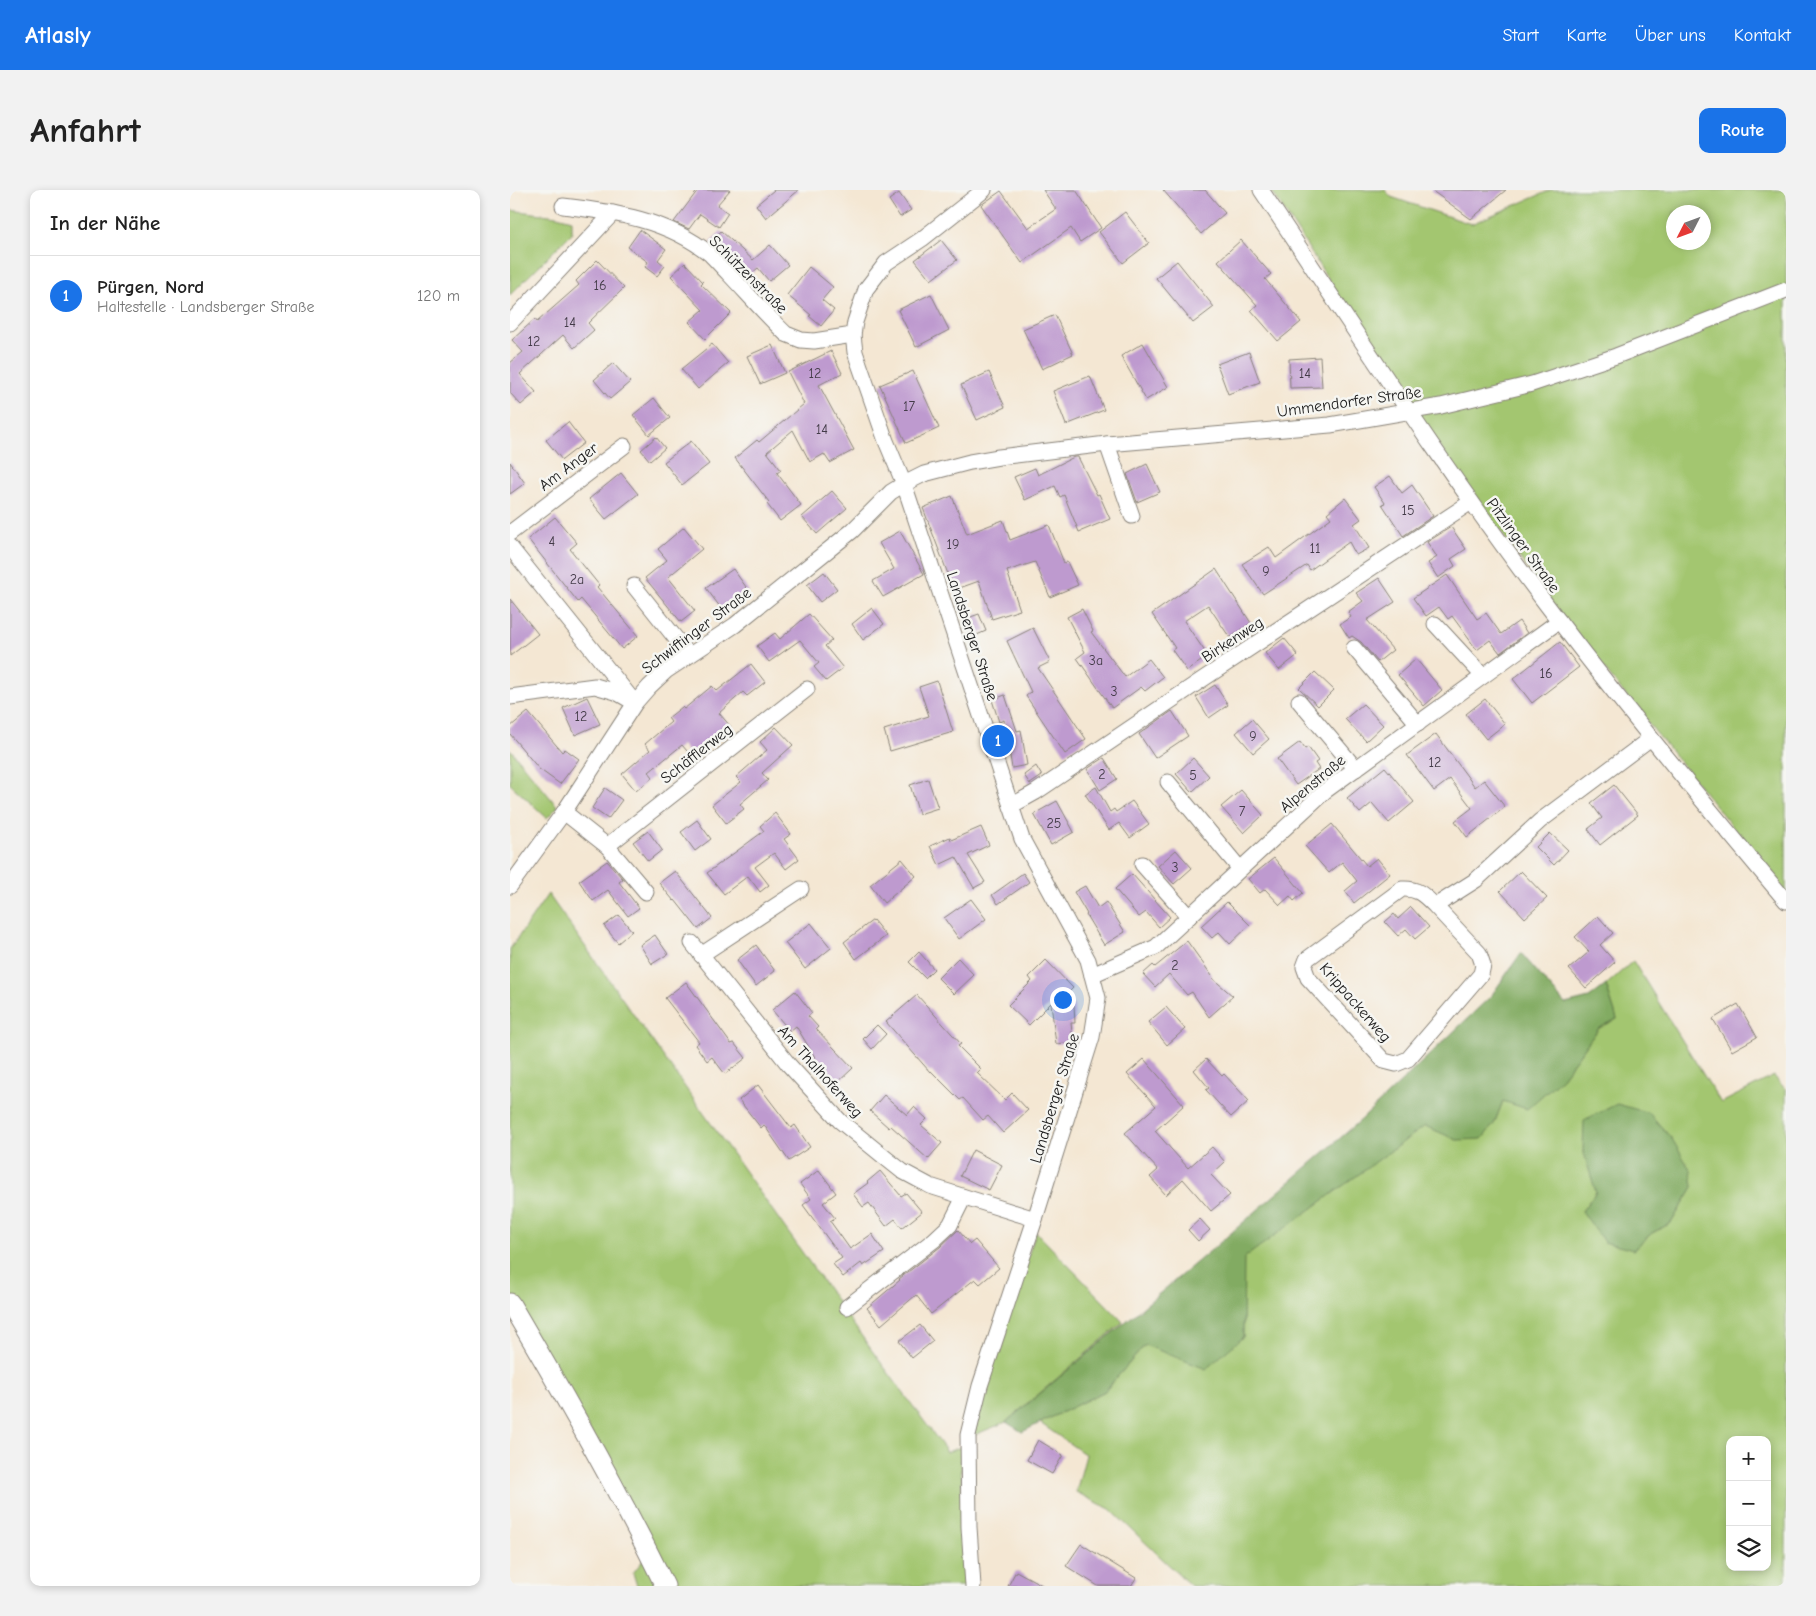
<!DOCTYPE html>
<html lang="de">
<head>
<meta charset="utf-8">
<style>
  body { margin:0; font-family:"Comic Neue",sans-serif; background:#f2f2f2; color:#222 }
  .controls { position:absolute; right:15px; bottom:15px; display:grid; overflow:hidden; border-radius:10px; box-shadow:0 2px 8px #0003 }
  .controls button { width:45px; height:45px; display:grid; place-items:center; padding:0; border:0; border-bottom:1px solid #e0e0e0; background:#fff; color:#222; font:25px sans-serif }
  .compass { position:absolute; left:1156px; top:15px; width:45px; height:45px; border-radius:50%; background:#fff; box-shadow:0 2px 8px #0003; rotate:228deg }
  .you { position:absolute; left:552px; top:809px; width:18px; height:18px; margin:-12px; border:4px solid #fff; border-radius:50%; background:#1a73e8; box-shadow:0 0 0 8px #1a73e833 }
  .badge { display:grid; place-items:center; width:32px; height:32px; border-radius:50%; background:#1a73e8; color:#fff; font-size:16px; font-weight:700 }
  .pin { position:absolute; translate:-50% -50%; border:2px solid #fff; box-shadow:0 1px 5px #0006 }
  .list { margin:0; padding:0; list-style:none }
  h2 { display:flex; justify-content:space-between; align-items:center; height:65px; margin:0; padding:0 20px; font-size:21px }
  h2 small { font-size:16px; font-weight:400; color:#767676 }
  .list li { display:grid; grid-template-columns:32px 1fr auto; gap:15px; align-items:center; box-sizing:border-box; height:80px; padding:0 20px; border-top:1px solid #e0e0e0 }
  .list b { display:block; font-size:19px; white-space:nowrap }
  .list p { margin:0; font-size:16px; white-space:nowrap; color:#767676 }
  .list em { font-size:16px; font-style:normal; color:#767676 }
  .icon { flex:none; width:28px; height:28px; fill:none; stroke:currentColor; stroke-width:2; stroke-linecap:round; stroke-linejoin:round }
  .map { position:relative; flex:none; width:1276px; height:1396px; overflow:hidden; border-radius:10px }
  header { display:flex; align-items:center; gap:30px; box-sizing:border-box; height:70px; padding:0 25px; background:#1a73e8; color:#fff }
  header strong { font-size:24px }
  nav { display:flex; gap:28px; margin-inline-start:auto; font-size:18px }
  .intro { display:flex; align-items:center; justify-content:space-between; box-sizing:border-box; height:120px; padding:0 30px }
  h1 { margin:0; font-size:35px }
  .button { padding:12px 22px; border-radius:10px; background:#1a73e8; color:#fff; font-size:18px; font-weight:700 }
  main { display:flex; gap:30px; padding:0 30px }
  aside { flex:1; background:#fff; border-radius:10px; box-shadow:0 2px 8px #0003 }
  .map>svg:first-child { display:block }
</style>
</head>
<body>
<header>
<strong>Atlasly</strong>
<nav><a>Start</a><a>Karte</a><a>Über uns</a><a>Kontakt</a></nav>
</header>
<div class="intro"><h1>Anfahrt</h1><a class="button">Route</a></div>
<main>
<aside>
<h2>In der Nähe<small></small></h2>
<ul class="list">
<li><span class="badge">1</span><div><b>Pürgen, Nord</b><p>Haltestelle · Landsberger Straße</p></div><em>120 m</em></li>
</ul>
</aside>
<div class="map">
<svg width="1276" height="1396" viewBox="0 0 1276 1396">
  <rect width="100%" height="100%" fill="#f6f6f2"/>
  <filter id="ink" filterUnits="userSpaceOnUse"><feTurbulence type="fractalNoise" baseFrequency=".02" numOctaves="2"/><feDisplacementMap in="SourceGraphic" scale="10" xChannelSelector="R" yChannelSelector="G"/><feConvolveMatrix kernelMatrix="1 2 1 2 8 2 1 2 1" color-interpolation-filters="sRGB"/></filter>
  <filter id="wash" filterUnits="userSpaceOnUse"><feTurbulence type="fractalNoise" baseFrequency=".0096" numOctaves="4" result="noise"/><feDisplacementMap in="SourceGraphic" scale="20" xChannelSelector="R" yChannelSelector="G"/><feGaussianBlur stdDeviation="1.12" result="paint"/><feColorMatrix in="noise" values="0 0 0 0 0 0 0 0 0 0 0 0 0 0 0 0 0 1.4 0 .05"/><feComposite in="paint" operator="in"/></filter>
  <g filter="url(#wash)">
    <rect width="100%" height="100%" fill="#f4e7d3"/>
    <g fill="#a3c670" stroke="#607146" fill-rule="evenodd">
      <path d="M761,0H875L881,7L961,34L1041,0H1276V703L1053,428L897,212ZM1164,22H1194V52H1164Z"/>
      <path d="M0,20L47,26L62,30V43L0,105Z"/>
      <path d="M0,559L48,617L37,628L0,594Z"/>
      <path d="M38,704L363,1162L437,1262L451,1257L452,1326L457,1396H163L63,1209L0,1103V759Z"/>
      <path d="M1123,771L1211,913L1264,886L1276,900V1396H681L600,1319L566,1302L576,1265L530,1233L595,1201L635,1155L733,1147V1068L915,935L947,950L984,934L993,911L1052,888L1089,838L1107,829L1096,795ZM1183,997L1161,1033L1142,1043L1123,1060L1072,1021L1086,1002ZM1220,1250H1257V1377H1220Z"/>
      <path d="M526,1042L613,1132L496,1232L464,1245L474,1198Z"/>
      <path d="M134,1369L147,1396H127L123,1383Z"/>
    </g>
    <g fill="#82ab62" stroke="#4f643f">
      <path d="M1011,763L1055,814L1079,808L1096,795L1107,829L1089,838L1052,888L1017,919L993,911L984,934L972,949L947,950L915,936L734,1068L733,1147L696,1179L635,1155L595,1201L512,1242L496,1232L706,1056L851,930L981,806Z"/>
      <path d="M1107,914L1139,923L1162,949L1181,981L1183,997L1161,1033L1142,1043L1123,1060L1094,1052L1072,1021L1086,1002L1073,961L1074,930Z"/>
    </g>
    <g id="blocks">
      <g fill="#be9acf">
        <path d="M188,0H220L207,15L218,23L209,37L190,24L179,39L164,32Z"/>
        <path d="M264,0H289L256,28L246,15Z"/>
        <path d="M533,0H566L591,38L570,52L561,38L512,73L471,15L491,1L518,38L546,19Z"/>
        <path d="M653,0H695L715,23L691,44Z"/>
        <path d="M921,0H996L961,29Z"/>
        <path d="M389,3L401,20L390,27L379,10Z"/>
        <path d="M615,22L639,53L613,73L589,42Z"/>
        <path d="M130,40L156,59L148,70L155,76L147,86L135,77L138,72L118,57Z"/>
        <path d="M211,41L243,70L260,55L278,75L259,91L248,78L236,88L200,53Z"/>
        <path d="M431,50L447,70L421,90L405,70Z"/>
        <path d="M731,50L761,84L755,89L791,132L768,151L741,120L747,115L708,71Z"/>
        <path d="M87,70L114,98L78,133L84,140L64,158L53,145L10,184L26,202L11,215L0,203V173L13,162L2,150L25,129L27,132L69,95L66,91Z"/>
        <path d="M667,71L704,117L683,133L646,88Z"/>
        <path d="M175,73L193,92L191,94L221,123L195,149L179,132L193,120L161,86Z"/>
        <path d="M299,77L323,97L312,110L324,120L311,136L299,126L301,125L277,105Z"/>
        <path d="M421,104L439,140L406,157L388,120Z"/>
        <path d="M545,125L563,164L532,179L513,139Z"/>
        <path d="M633,153L658,197L636,210L611,166Z"/>
        <path d="M202,154L218,173L188,199L171,179Z"/>
        <path d="M262,155L275,183L250,194L237,166Z"/>
        <path d="M321,161L332,183L309,195L344,260L320,273L314,264L300,272L283,240L257,262L271,280L267,283L291,315L270,331L257,314L259,312L225,268L247,250L249,252L294,214L278,182Z"/>
        <path d="M739,162L750,192L718,204L707,174Z"/>
        <path d="M810,167L812,197L780,198L779,169Z"/>
        <path d="M103,173L120,192L100,209L84,190Z"/>
        <path d="M403,181L429,238L396,253L370,195Z"/>
        <path d="M479,182L495,217L467,230L451,195Z"/>
        <path d="M580,186L594,220L556,235L543,201Z"/>
        <path d="M144,208L160,228L139,245L123,225Z"/>
        <path d="M58,232L74,253L52,270L36,250Z"/>
        <path d="M146,247L155,258L140,271L131,260Z"/>
        <path d="M181,251L199,274L172,295L154,272Z"/>
        <path d="M564,267H568L587,305L589,304L600,329L569,342L554,305L550,307L545,296L515,310L504,287L525,278L528,285Z"/>
        <path d="M0,272L15,293L0,304Z"/>
        <path d="M637,274L650,302L627,312L617,284Z"/>
        <path d="M111,283L128,304L96,329L79,309Z"/>
        <path d="M880,286L892,303L902,295L923,326L893,346L872,314L875,313L864,297Z"/>
        <path d="M322,301L337,318L307,344L292,327Z"/>
        <path d="M442,306L457,344L493,330L500,350L539,335L554,373L557,372L568,395L540,407L525,372L497,381L510,420L482,429L469,391L444,400L413,318Z"/>
        <path d="M835,308L851,329L844,334L859,358L846,365L839,352L800,380L797,375L753,404L732,374L759,357L766,368L821,328L817,323Z"/>
        <path d="M45,327L67,353L60,359L89,395L87,397L128,446L112,459L71,409L68,412L18,349Z"/>
        <path d="M174,337L192,359L158,387L185,421L171,432L135,388L157,370L148,359Z"/>
        <path d="M941,337L956,359L941,369L945,376L928,388L918,373L927,367L917,352Z"/>
        <path d="M390,341L414,384L373,407L363,391L384,379L369,353Z"/>
        <path d="M223,379L239,401L213,421L196,398Z"/>
        <path d="M706,379L741,433L720,448L698,415L674,431L698,466L677,481L662,460L665,458L642,424Z"/>
        <path d="M314,382L327,399L310,412L297,395Z"/>
        <path d="M937,385L967,429L976,423L991,444L1009,431L1017,443L990,463L980,450L967,460L942,426L938,429L929,417L916,426L903,408Z"/>
        <path d="M869,388L885,412L857,430L883,460L868,472L851,452L842,446L839,448L830,434L841,427L838,422L853,411L846,403Z"/>
        <path d="M0,409L28,444L0,466Z"/>
        <path d="M362,418L374,434L353,450L342,434Z"/>
        <path d="M572,419L583,441L581,442L615,487L639,469L653,487L635,501L631,497L602,518L567,468L575,462L557,427Z"/>
        <path d="M299,424L322,450L315,456L333,478L316,491L304,477L309,473L290,450L259,472L247,456L265,443L270,449Z"/>
        <path d="M469,424L476,441L462,447L455,429Z"/>
        <path d="M523,438L540,472L528,478L576,549L555,564L516,506L521,502L497,451Z"/>
        <path d="M774,448L788,465L769,480L755,463Z"/>
        <path d="M1050,452L1069,477L1022,513L1003,489Z"/>
        <path d="M906,469L932,500L914,516L888,485Z"/>
        <path d="M241,474L255,492L237,506L233,502L209,523L221,537L182,567L172,555L139,582L143,587L126,601L112,584L140,560L135,554L161,532L158,528L172,517L174,519L202,496L207,501Z"/>
        <path d="M805,482L824,500L808,516L789,498Z"/>
        <path d="M427,491L443,542L380,561L374,540L419,526L409,497Z"/>
        <path d="M705,495L718,515L699,528L686,507Z"/>
        <path d="M495,505L507,541L511,540L517,575L502,578L494,530L489,532L482,510Z"/>
        <path d="M77,507L90,534L65,545L53,518Z"/>
        <path d="M975,509L995,534L976,549L956,524Z"/>
        <path d="M853,514L873,535L856,551L835,529Z"/>
        <path d="M662,521L678,546L645,568L629,544Z"/>
        <path d="M18,522L52,562L55,559L69,569L50,594L29,579L0,544V537Z"/>
        <path d="M742,529L759,549L743,563L726,543Z"/>
        <path d="M266,537L283,555L252,583L258,590L230,614L234,619L216,633L202,615L231,592L226,587L257,560L250,552Z"/>
        <path d="M926,544L965,597L974,590L995,617L957,647L945,631L962,618L940,589L924,601L897,565Z"/>
        <path d="M790,552L795,559L798,557L808,571L805,573L809,579L786,595L767,569Z"/>
        <path d="M594,568L607,589L590,600L577,579Z"/>
        <path d="M683,568L699,586L682,602L666,584Z"/>
        <path d="M526,576L532,586L520,594L514,585Z"/>
        <path d="M875,577L904,612L879,633L862,613L850,623L837,608Z"/>
        <path d="M418,589L428,618L409,624L400,595Z"/>
        <path d="M1104,595L1128,625L1090,655L1078,639L1092,628L1081,613Z"/>
        <path d="M586,597L600,622L604,619L606,622L622,611L639,634L620,648L609,633L599,640L575,604Z"/>
        <path d="M95,598L112,610L98,629L82,618Z"/>
        <path d="M731,600L753,625L734,643L711,617Z"/>
        <path d="M547,611L564,642L541,655L524,624Z"/>
        <path d="M265,623L281,644L274,649L289,669L276,679L264,663L245,677L259,695L250,702L238,686L214,704L197,683L254,641L250,636Z"/>
        <path d="M187,630L201,649L185,661L171,642Z"/>
        <path d="M822,634L857,676L867,668L880,684L844,713L835,701L847,691L832,672L819,683L795,656Z"/>
        <path d="M471,637L479,655L458,665L475,692L464,698L446,667L429,675L420,656L440,647L441,650Z"/>
        <path d="M138,641L152,660L138,671L123,652Z"/>
        <path d="M1040,643L1058,660L1044,675L1026,657Z"/>
        <path d="M666,660L682,678L664,694L648,676Z"/>
        <path d="M764,668L793,703L784,711L780,706L770,715L755,699L750,703L738,689Z"/>
        <path d="M392,669L406,686L374,713L360,695Z"/>
        <path d="M97,671L113,689L109,692L129,718L118,726L98,700L83,711L69,691Z"/>
        <path d="M165,681L202,728L188,739L165,710L164,711L149,693Z"/>
        <path d="M1011,681L1037,708L1015,728L990,701Z"/>
        <path d="M513,683L519,692L488,714L482,705Z"/>
        <path d="M622,684L660,727L649,737L636,722L629,727L605,699Z"/>
        <path d="M575,696L588,718L596,712L615,742L594,755L576,725L577,724L564,702Z"/>
        <path d="M461,709L476,729L449,749L434,728Z"/>
        <path d="M717,712L740,735L720,754L709,742L702,748L691,736Z"/>
        <path d="M901,717L919,737L905,749L896,739L888,746L875,732L884,724L888,729Z"/>
        <path d="M109,725L122,741L108,753L94,736Z"/>
        <path d="M1088,726L1103,743L1090,755L1105,772L1076,798L1059,779L1079,762L1065,747Z"/>
        <path d="M363,730L376,746L346,769L334,752Z"/>
        <path d="M301,733L321,758L295,779L275,753Z"/>
        <path d="M145,745L158,764L142,774L130,755Z"/>
        <path d="M677,751L702,786L701,787L723,806L699,827L682,802L677,805L659,784L645,797L633,784L643,775L645,777Z"/>
        <path d="M246,755L265,781L246,796L227,770Z"/>
        <path d="M409,762L424,779L415,788L399,772Z"/>
        <path d="M448,768L464,785L444,804L428,788Z"/>
        <path d="M536,770L563,798L545,816L564,815L565,833H561L563,852L546,854L541,813L519,835L498,815L522,791L519,787Z"/>
        <path d="M176,792L221,854L224,853L236,868L215,884L202,867L197,871L185,855L189,852L155,808Z"/>
        <path d="M285,801L302,823L298,826L308,837L306,839L343,878L326,894L304,871L306,869L286,836L280,841L262,820Z"/>
        <path d="M407,805L451,854L448,856L471,879L467,883L495,910L502,903L518,920L493,943L478,926L473,930L453,908L450,910L421,881L420,882L376,832Z"/>
        <path d="M1228,814L1247,847L1222,861L1203,829Z"/>
        <path d="M656,817L675,839L657,855L638,832Z"/>
        <path d="M367,835L376,844L362,859L353,849Z"/>
        <path d="M634,869L674,915L645,941L678,978L702,957L715,972L701,985L720,1005L701,1021L673,989L656,1005L640,987L648,980L615,943L646,916L617,884Z"/>
        <path d="M696,869L712,886L714,884L739,911L721,927L696,900L699,898L684,880Z"/>
        <path d="M248,895L281,938L285,935L300,957L279,971L254,935L251,938L229,910Z"/>
        <path d="M374,905L397,925L404,917L417,929L411,935L432,953L418,969L381,936L379,938L360,921Z"/>
        <path d="M463,960L492,975L479,1000L450,986Z"/>
        <path d="M309,980L326,1003L313,1013L325,1028L320,1031L340,1059L362,1044L374,1062L353,1076L351,1073L333,1087L323,1074L332,1068L293,1015L301,1009L290,994Z"/>
        <path d="M370,981L391,1006L396,1003L412,1022L392,1038L385,1029L376,1036L359,1013L353,1017L343,1004L358,993L357,992Z"/>
        <path d="M690,1029L700,1040L688,1051L678,1040Z"/>
        <path d="M448,1040L460,1054L465,1050L489,1078L470,1094L465,1089L421,1124L406,1105L371,1135L357,1118L390,1090L389,1089L430,1057Z"/>
        <path d="M410,1135L423,1151L402,1168L389,1151Z"/>
        <path d="M528,1250L553,1265L542,1284L517,1270Z"/>
        <path d="M571,1354L626,1388L621,1396H588L556,1376Z"/>
        <path d="M506,1381L534,1396H498Z"/>
      </g>
    </g>
  </g>
  <g filter="url(#ink)">
    <use href="#blocks" fill-opacity="0" stroke="#888278" stroke-width="1"/>
    <g fill="none" stroke-linecap="round" stroke-linejoin="round">
      <defs>
        <g id="minor">
          <path d="M751,0C848,145 943,293 1049,431C1122,527 1199,619 1276,711"/>
          <path d="M53,16C105,22 158,30 200,64C206,70 212,77 218,83C238,104 256,125 276,144L291,150L304,151L343,145"/>
          <path d="M0,133L103,23"/>
          <path d="M597,254L622,326"/>
          <path d="M0,343L114,256"/>
          <path d="M0,357L125,513"/>
          <path d="M124,396L179,465"/>
          <path d="M925,434L973,486"/>
          <path d="M844,458L908,534"/>
          <path d="M0,507L85,496L106,502L120,510"/>
          <path d="M789,511L846,579"/>
          <path d="M658,592L730,679"/>
          <path d="M501,616L526,602L693,489L961,312"/>
          <path d="M54,622L97,656L136,702"/>
          <path d="M97,656L297,499"/>
          <path d="M632,674L679,727"/>
          <path d="M0,696L54,622L125,513L139,497L156,481L225,435L342,341L381,302L394,294L414,284L460,272L489,267L597,254L820,235L931,216L1022,194L1106,166L1276,100"/>
          <path d="M925,716L969,763L973,775L971,784L898,869L886,874L874,871L798,788L794,777L797,769L892,699C908,698 914,705 925,716L966,690L1030,631L1141,548"/>
          <path d="M182,753L279,875L330,931L378,970L392,981L420,996L525,1029"/>
          <path d="M191,765L291,699"/>
          <path d="M582,785L646,757L815,601L1049,431"/>
          <path d="M337,1117L424,1050L440,1035L454,1007"/>
          <path d="M463,1396L459,1337L458,1245L470,1196L525,1029L582,847L588,808L578,770L512,649L394,294L376,251L345,162L343,145L345,132L356,99L376,73L412,49L474,0"/>
        </g>
        <path id="major" d="M0,1113C55,1206 108,1299 155,1396"/>
      </defs>
      <use href="#minor" stroke="#888278" stroke-width="17"/>
      <use href="#major" stroke="#888278" stroke-width="21"/>
      <use href="#minor" stroke="#fff" stroke-width="15"/>
      <use href="#major" stroke="#fff" stroke-width="19"/>
    </g>
  </g>
  <g text-anchor="middle" stroke-width="5" stroke-linejoin="round" paint-order="stroke">
    <g font-size="14" fill="#443c49">
      <text x="90" y="100">16</text>
      <text x="60" y="137">14</text>
      <text x="24" y="156">12</text>
      <text x="305" y="188">12</text>
      <text x="795" y="188">14</text>
      <text x="399" y="221">17</text>
      <text x="312" y="244">14</text>
      <text x="898" y="325">15</text>
      <text x="42" y="356">4</text>
      <text x="443" y="359">19</text>
      <text x="805" y="363">11</text>
      <text x="756" y="386">9</text>
      <text x="67" y="394">2a</text>
      <text x="586" y="475">3a</text>
      <text x="1036" y="488">16</text>
      <text x="604" y="506">3</text>
      <text x="71" y="531">12</text>
      <text x="743" y="551">9</text>
      <text x="925" y="577">12</text>
      <text x="592" y="589">2</text>
      <text x="683" y="590">5</text>
      <text x="732" y="626">7</text>
      <text x="544" y="638">25</text>
      <text x="665" y="682">3</text>
      <text x="665" y="780">2</text>
    </g>
    <g font-size="16" fill="#1c1c1c" stroke="#f6f6f2">
      <text transform="translate(239 84) rotate(45)" y="6">Schützenstraße</text>
      <text transform="translate(839 211) rotate(-8)" y="6">Ummendorfer Straße</text>
      <text transform="translate(58 276) rotate(-37)" y="6">Am Anger</text>
      <text transform="translate(1014 355) rotate(54)" y="6">Pitzlinger Straße</text>
      <text transform="translate(186 440) rotate(-37)" y="6">Schwiftinger Straße</text>
      <text transform="translate(463 446) rotate(72)" y="6">Landsberger Straße</text>
      <text transform="translate(722 449) rotate(-33)" y="6">Birkenweg</text>
      <text transform="translate(186 563) rotate(-38)" y="6">Schäfflerweg</text>
      <text transform="translate(802 593) rotate(-40)" y="6">Alpenstraße</text>
      <text transform="translate(846 812) rotate(49)" y="6">Krippackerweg</text>
      <text transform="translate(311 881) rotate(48)" y="6">Am Thalhoferweg</text>
      <text transform="translate(544 908) rotate(-73)" y="6">Landsberger Straße</text>
    </g>
  </g>
</svg>
<div class="controls">
<button>+</button>
<button>−</button>
<button><svg class="icon" aria-label="layers" viewBox="0 0 24 24"><path d="M12 4l9 5-9 5-9-5zM3 14l9 5 9-5"/></svg></button>
</div>
<svg class="compass" viewBox="-18 -18 36 36"><path d="M0-13l5 13h-10z" fill="#e53935"/><path d="M0 13l5-13h-10z" fill="#767676"/></svg>
<div class="you"></div>
<div class="pin badge" style="left:488px;top:551px">1</div>
</div>
</main>
</body>
</html>
